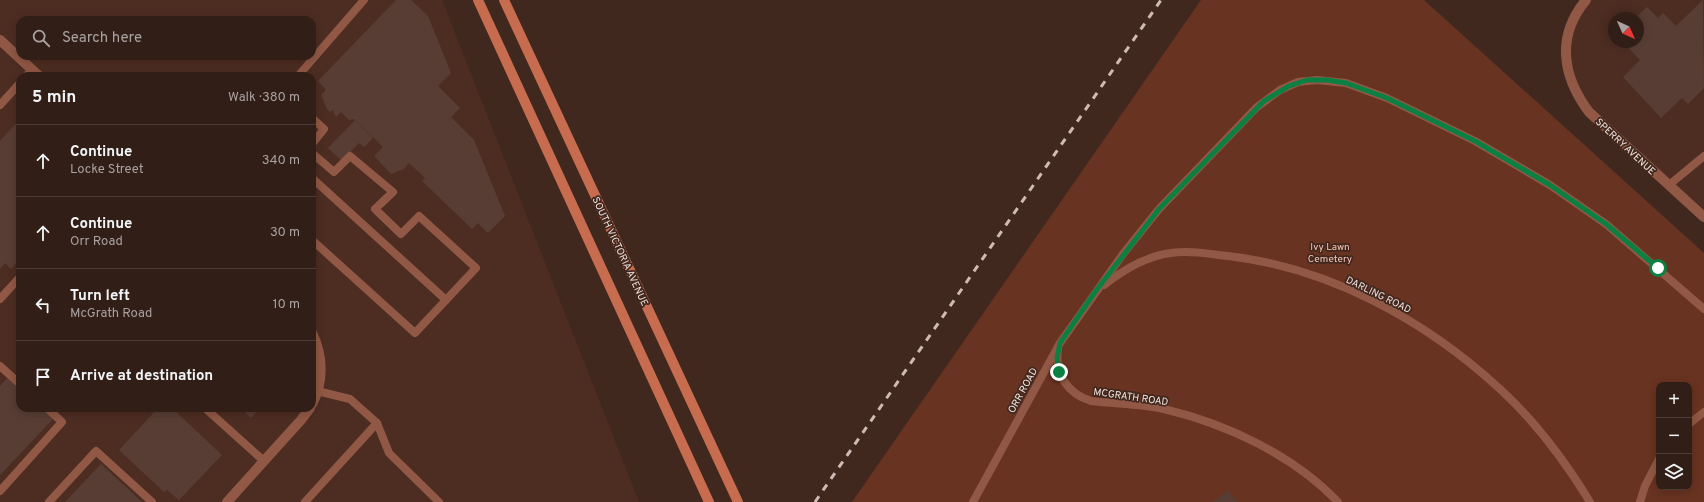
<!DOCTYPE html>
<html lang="en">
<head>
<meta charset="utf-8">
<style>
  body { margin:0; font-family:Overpass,sans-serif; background:#3d2b24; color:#f1f3f6 }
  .controls { position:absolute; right:12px; bottom:12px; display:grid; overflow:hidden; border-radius:8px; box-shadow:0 2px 10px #0003 }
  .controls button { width:36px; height:36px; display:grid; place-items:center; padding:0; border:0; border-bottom:1px solid #4c3c36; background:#311e17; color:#f1f3f6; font:20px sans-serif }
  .compass { position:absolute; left:1608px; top:12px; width:36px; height:36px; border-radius:50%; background:#311e17; box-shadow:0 2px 10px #0003; rotate:135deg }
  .stop { position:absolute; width:12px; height:12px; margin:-9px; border:3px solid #0b8043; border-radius:50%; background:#fff }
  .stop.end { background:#0b8043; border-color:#fff; box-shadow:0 1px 4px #0008 }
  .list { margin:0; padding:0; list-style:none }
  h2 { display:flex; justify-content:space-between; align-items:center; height:52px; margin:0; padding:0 16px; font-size:17px }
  h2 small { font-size:13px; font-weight:400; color:#a8a2a1 }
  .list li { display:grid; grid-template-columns:26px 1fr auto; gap:12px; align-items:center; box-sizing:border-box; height:72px; padding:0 16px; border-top:1px solid #4c3c36 }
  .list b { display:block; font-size:15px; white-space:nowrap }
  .list p { margin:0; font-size:13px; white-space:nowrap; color:#a8a2a1 }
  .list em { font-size:13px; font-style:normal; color:#a8a2a1 }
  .icon { flex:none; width:22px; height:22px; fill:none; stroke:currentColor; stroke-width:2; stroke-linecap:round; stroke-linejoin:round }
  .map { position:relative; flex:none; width:1704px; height:502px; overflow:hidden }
  .search { position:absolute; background:#311e17; box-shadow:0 2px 10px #0003; left:16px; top:16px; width:300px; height:44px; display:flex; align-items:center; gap:10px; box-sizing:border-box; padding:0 14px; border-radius:12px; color:#a8a2a1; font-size:15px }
  .panel { position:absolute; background:#311e17; box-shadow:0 2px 10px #0003; left:16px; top:72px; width:300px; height:340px; border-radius:12px }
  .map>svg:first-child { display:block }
</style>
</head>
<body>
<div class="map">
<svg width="1704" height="502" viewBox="0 0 1704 502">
  <rect width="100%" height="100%" fill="#41281f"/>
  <g fill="#4d2d22" fill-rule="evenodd">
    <path d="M0,0H442L639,502H0ZM20,20H312V56H20ZM20,76H312V408H20Z"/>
    <path d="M1586,0H1704V217L1589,112L1566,62L1580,8ZM1614,18H1638V42H1614Z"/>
  </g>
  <path fill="#693321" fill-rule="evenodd" d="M1201,0H1424L1704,253V502H852ZM1659,385H1689V487H1659Z"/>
  <g fill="#583d34">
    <path d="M396,0H411L428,16L451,73L438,86L460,108L451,117L474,140L505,216L488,233L478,223L472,229L422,181L425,178L409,163L404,169L391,174L374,156L383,147L354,119L349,120L341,112L336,117L333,110L330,112L327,109L321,95L326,90L318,81Z"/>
    <path d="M1703,0L1704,88L1688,104L1682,98L1661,118L1623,77L1640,60L1623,42H1638V18H1635L1647,7L1658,18L1663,13L1676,26Z"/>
    <path d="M20,119V259L11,269L5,263L0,269V141Z"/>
    <path d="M355,120L373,138L364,147L359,143L342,161L328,148Z"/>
    <path d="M9,376L20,386V408H43L54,418L0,475V386Z"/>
    <path d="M158,408H172L222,455L179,500L167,490L164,492L119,450Z"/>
    <path d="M241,408H260L251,418Z"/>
    <path d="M101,464L142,502H65Z"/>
    <path d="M1228,490L1237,502H1213Z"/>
  </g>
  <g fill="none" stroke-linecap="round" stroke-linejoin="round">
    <g stroke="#915845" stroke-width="8">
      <path d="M26,76L32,69"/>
      <path d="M298,76L364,0"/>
      <path d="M0,105L20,83"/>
      <path d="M312,118L324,129L312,144"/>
      <path d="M312,153L334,172L350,156L393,192L375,209L401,234L419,216L476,268L446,300"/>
      <path d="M312,178L446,300L415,333L312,240"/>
      <path d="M1669,185L1704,156"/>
      <path d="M1104,285C1123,270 1147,256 1171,253C1190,250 1209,254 1228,256C1330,268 1425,320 1500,389C1536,422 1565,461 1590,502"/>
      <path d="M0,299L20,277"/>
      <path d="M1058,349C1054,374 1068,394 1091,401C1115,404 1141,404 1164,409C1227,424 1293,455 1338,502"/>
      <path d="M0,366L20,384"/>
      <path d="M317,391L350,399L377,423L389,453L439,502"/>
      <path d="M205,408L264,461"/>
      <path d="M1689,424L1704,412"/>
      <path d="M0,491L62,422L47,408"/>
      <path d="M49,502L96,451L152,502"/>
      <path d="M305,502L377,423"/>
      <path d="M973,502L1060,343L1123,254L1159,209L1257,107L1280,90L1298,82L1317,80L1346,83L1387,98L1475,141L1550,185L1606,224L1704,309"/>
      <path d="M1640,502L1645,486L1659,459"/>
    </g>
    <g stroke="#915845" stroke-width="10">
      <path d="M1586,0C1556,36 1562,76 1589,112L1704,217"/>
      <path d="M0,40L39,76"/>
      <path d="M312,333C323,355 324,382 312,404"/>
      <path d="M227,502L301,420L310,408"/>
    </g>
    <g stroke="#c76c4e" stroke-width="10">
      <path d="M478,0L709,502"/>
      <path d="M504,0L738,502"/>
    </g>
    <path stroke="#cebbb5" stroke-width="3" stroke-dasharray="7 7" stroke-linecap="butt" d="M815,502L1161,0"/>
  </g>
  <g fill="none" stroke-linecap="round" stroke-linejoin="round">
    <path stroke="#0b8043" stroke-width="5" d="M1059,372L1057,358L1060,343L1095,292L1159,209L1264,101L1289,86L1307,80H1327L1346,83L1387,98L1475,141L1550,185L1606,224L1658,268"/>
  </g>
  <g text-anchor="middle" stroke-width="3.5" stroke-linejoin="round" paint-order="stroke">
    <g font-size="10" fill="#f6e5df" stroke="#41281f">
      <text transform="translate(1626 146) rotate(43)" y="4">SPERRY AVENUE</text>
      <text transform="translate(621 251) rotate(65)" y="4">SOUTH VICTORIA AVENUE</text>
      <text transform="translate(1379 294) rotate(26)" y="4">DARLING ROAD</text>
      <text transform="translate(1022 390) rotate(-61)" y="4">ORR ROAD</text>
      <text transform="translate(1131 396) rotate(8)" y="4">MCGRATH ROAD</text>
    </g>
    <g font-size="10" fill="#fac9b9" stroke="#41281f">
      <text x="1330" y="250">Ivy Lawn<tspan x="1330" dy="12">Cemetery</tspan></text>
    </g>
  </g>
</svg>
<div class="controls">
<button>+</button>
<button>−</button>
<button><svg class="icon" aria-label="layers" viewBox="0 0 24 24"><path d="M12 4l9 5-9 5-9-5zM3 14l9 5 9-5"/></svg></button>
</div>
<svg class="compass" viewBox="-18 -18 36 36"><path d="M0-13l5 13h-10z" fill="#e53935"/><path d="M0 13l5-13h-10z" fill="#a8a2a1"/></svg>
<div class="stop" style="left:1658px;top:268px"></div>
<div class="stop end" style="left:1059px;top:372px"></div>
<div class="search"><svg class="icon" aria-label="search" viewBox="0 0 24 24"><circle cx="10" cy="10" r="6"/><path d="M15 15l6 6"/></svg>Search here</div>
<section class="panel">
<h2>5 min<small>Walk · 380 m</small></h2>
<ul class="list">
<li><svg class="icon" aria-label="ahead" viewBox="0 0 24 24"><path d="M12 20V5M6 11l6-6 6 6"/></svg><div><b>Continue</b><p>Locke Street</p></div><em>340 m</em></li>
<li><svg class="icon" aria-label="ahead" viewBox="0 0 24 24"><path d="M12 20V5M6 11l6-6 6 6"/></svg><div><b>Continue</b><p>Orr Road</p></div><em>30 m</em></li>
<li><svg class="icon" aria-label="left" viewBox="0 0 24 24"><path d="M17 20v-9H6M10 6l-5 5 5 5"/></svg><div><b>Turn left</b><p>McGrath Road</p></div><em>10 m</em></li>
<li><svg class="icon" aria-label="arrive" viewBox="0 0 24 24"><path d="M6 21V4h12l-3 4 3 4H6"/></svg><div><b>Arrive at destination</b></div></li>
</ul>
</section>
</div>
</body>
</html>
